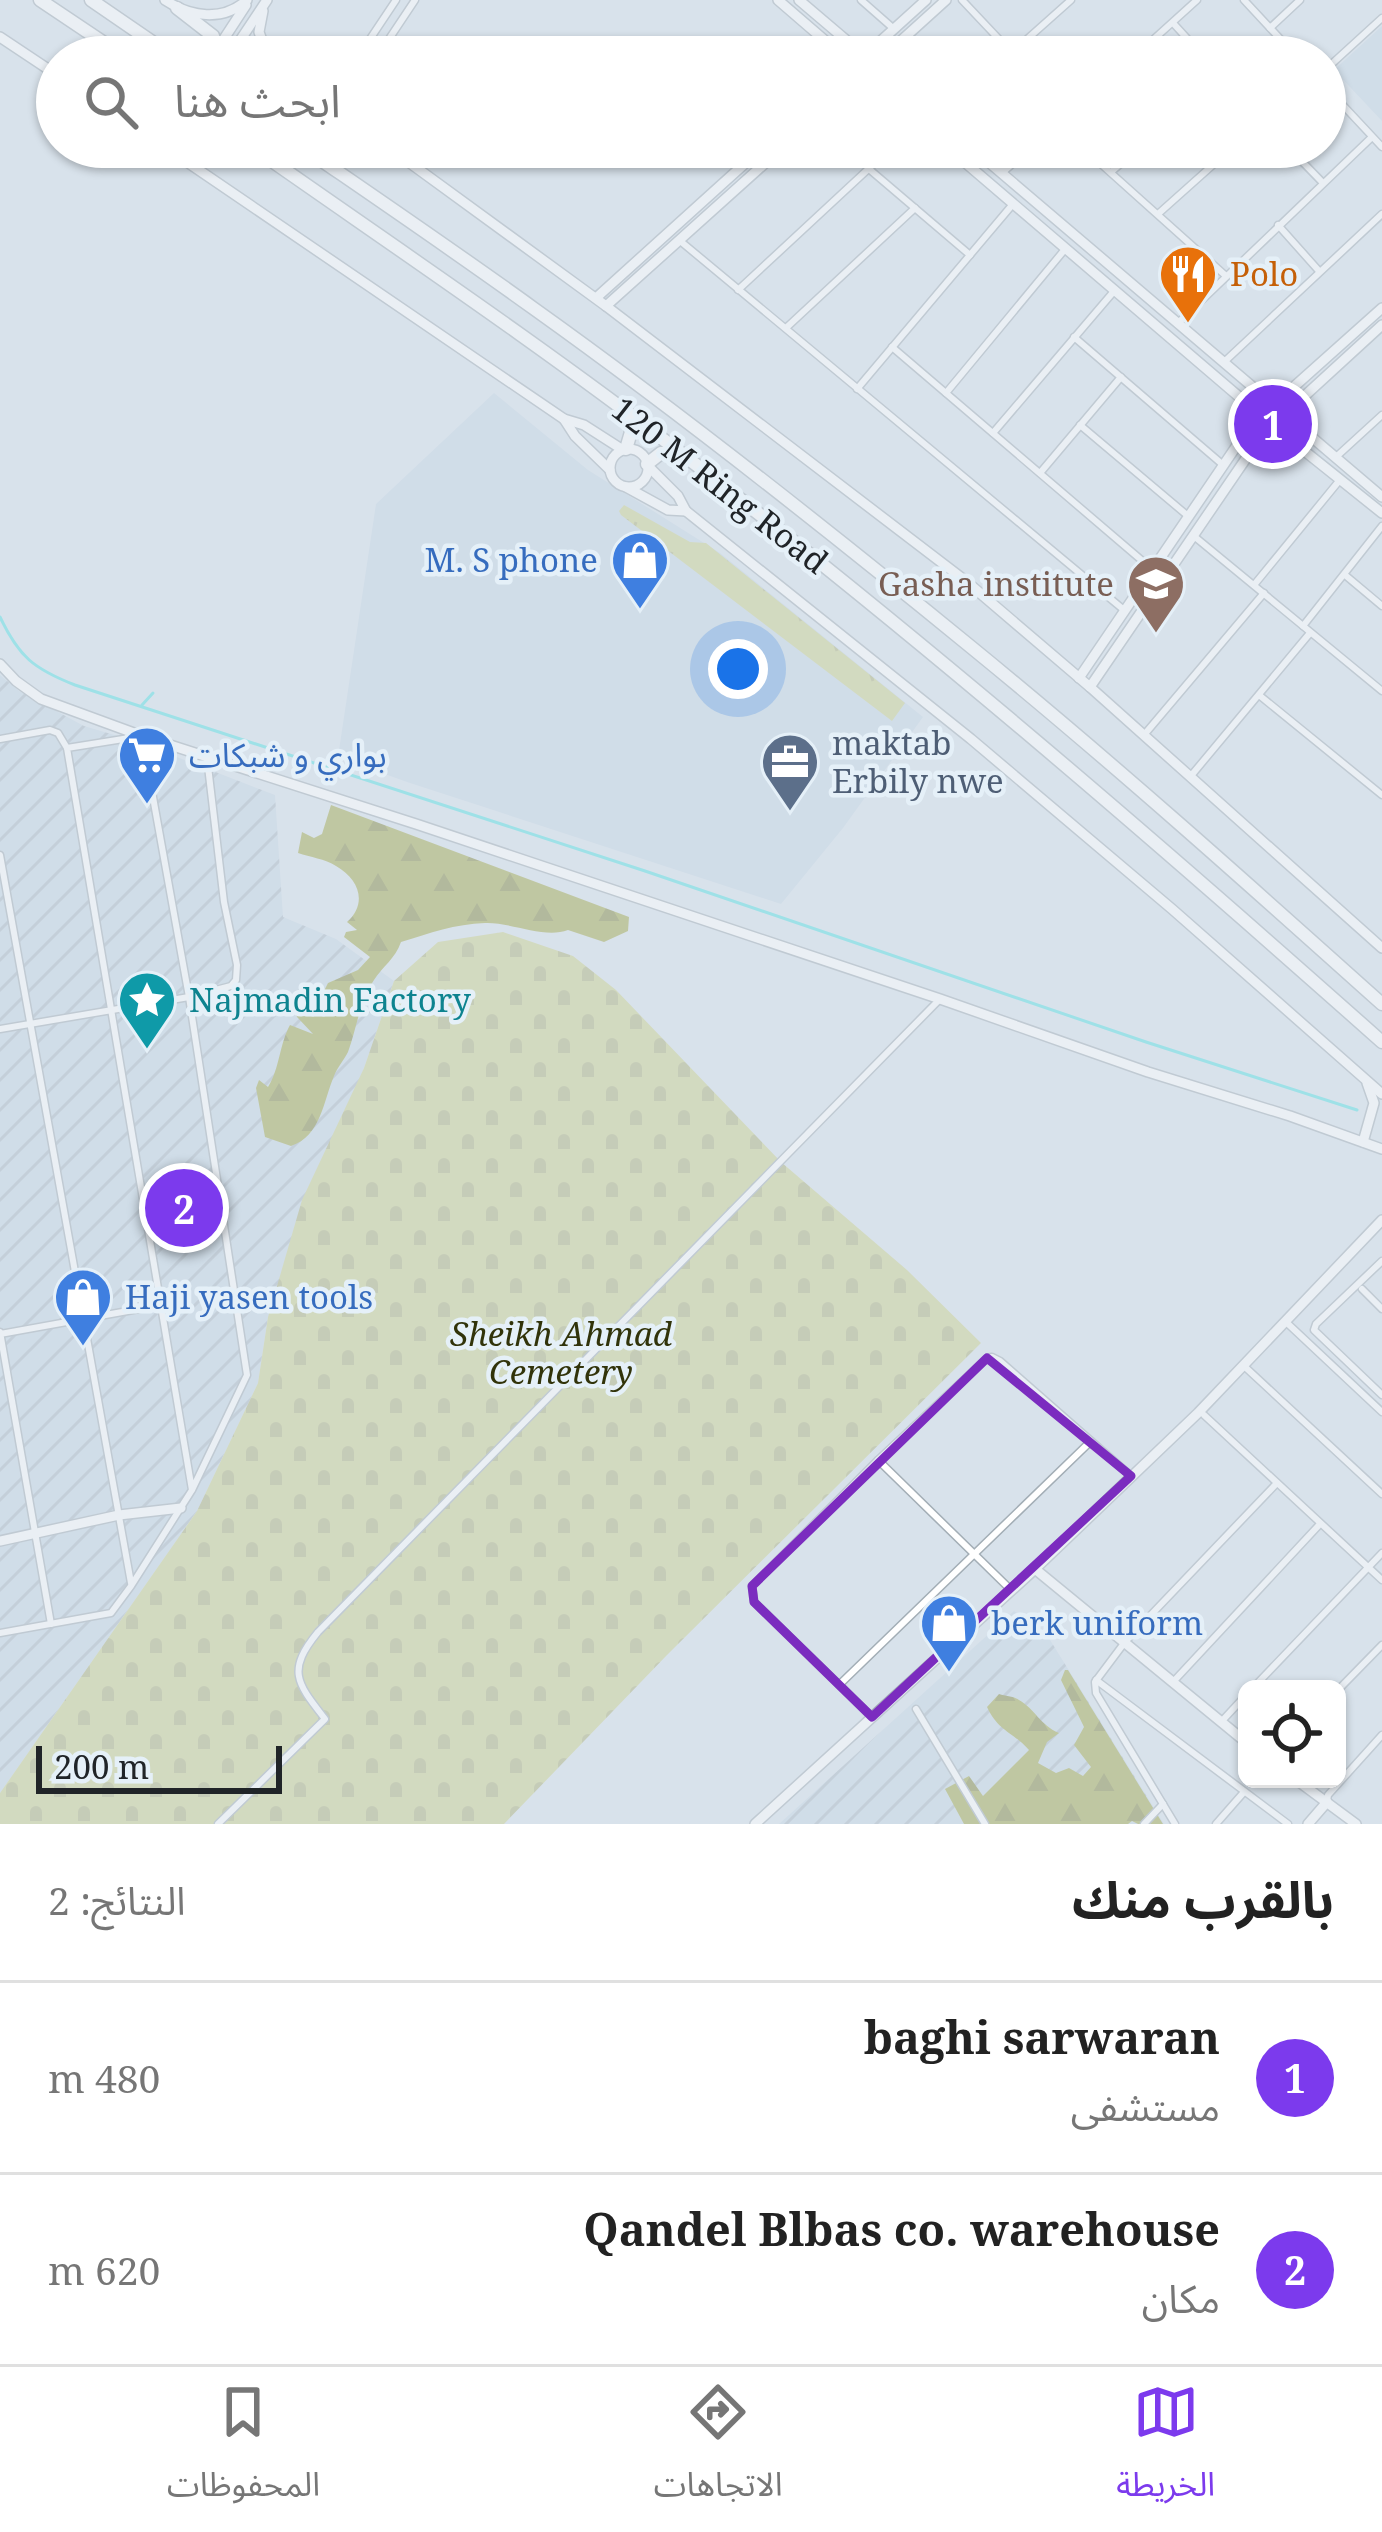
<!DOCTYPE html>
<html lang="ar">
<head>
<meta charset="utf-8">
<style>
  body { margin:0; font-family:"Noto Serif","Noto Sans Arabic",serif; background:#f6f6f6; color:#222; direction:rtl }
  .controls { position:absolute; right:36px; bottom:36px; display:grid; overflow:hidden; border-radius:18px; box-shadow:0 3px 9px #0004 }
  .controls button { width:108px; height:108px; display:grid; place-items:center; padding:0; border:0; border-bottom:3px solid #e0e0e0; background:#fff; color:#222; font:60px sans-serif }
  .scale { position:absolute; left:36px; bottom:30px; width:246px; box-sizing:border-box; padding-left:12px; border:6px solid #202428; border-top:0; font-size:33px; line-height:42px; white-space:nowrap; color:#202428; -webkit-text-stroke:9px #e5f0f8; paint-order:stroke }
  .you { position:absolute; left:738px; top:669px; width:42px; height:42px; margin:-30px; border:9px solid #fff; border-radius:50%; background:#1a73e8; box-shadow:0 0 0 18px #1a73e833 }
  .badge { display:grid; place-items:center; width:78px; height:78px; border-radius:50%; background:#7c3aed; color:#fff; font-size:39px; font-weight:700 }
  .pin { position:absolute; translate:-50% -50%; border:6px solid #fff; box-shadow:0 3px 12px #0006 }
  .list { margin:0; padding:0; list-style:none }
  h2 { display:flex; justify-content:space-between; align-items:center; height:156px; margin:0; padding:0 48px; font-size:51px }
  h2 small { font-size:39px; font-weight:400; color:#767676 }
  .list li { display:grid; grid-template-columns:78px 1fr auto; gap:36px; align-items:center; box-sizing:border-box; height:192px; padding:0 48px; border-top:3px solid #e0e0e0 }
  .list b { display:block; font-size:45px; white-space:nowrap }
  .list p { margin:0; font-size:39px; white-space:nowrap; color:#767676 }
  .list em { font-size:39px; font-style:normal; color:#767676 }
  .icon { flex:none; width:66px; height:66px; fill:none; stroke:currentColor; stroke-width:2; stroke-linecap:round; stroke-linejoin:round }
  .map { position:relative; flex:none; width:1382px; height:1824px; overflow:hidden; direction:ltr }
  .search { position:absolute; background:#fff; box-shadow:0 3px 9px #0004; left:36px; right:36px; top:36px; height:132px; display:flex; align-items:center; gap:30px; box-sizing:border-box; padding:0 42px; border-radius:66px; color:#767676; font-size:45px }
  .sheet { height:540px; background:#fff }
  nav { display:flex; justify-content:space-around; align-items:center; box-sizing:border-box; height:168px; border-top:3px solid #e0e0e0; background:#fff; font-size:33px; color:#767676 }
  nav a { display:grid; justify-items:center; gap:6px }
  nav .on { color:#7c3aed }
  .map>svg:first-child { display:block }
</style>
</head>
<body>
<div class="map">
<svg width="1382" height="1824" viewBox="0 0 1382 1824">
  <defs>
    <pattern id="industrial-furrows" width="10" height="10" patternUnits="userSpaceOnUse" patternTransform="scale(3)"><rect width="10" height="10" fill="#c6d7e4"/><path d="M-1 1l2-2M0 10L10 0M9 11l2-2" fill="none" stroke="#aab8c4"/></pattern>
    <pattern id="grass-tufts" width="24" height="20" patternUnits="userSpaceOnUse" patternTransform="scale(3)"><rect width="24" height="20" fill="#cbd08d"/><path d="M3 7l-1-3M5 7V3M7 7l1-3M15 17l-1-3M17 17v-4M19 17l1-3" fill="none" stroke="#aeb27a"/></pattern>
    <pattern id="forest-firs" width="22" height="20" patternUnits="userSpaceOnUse" patternTransform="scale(3)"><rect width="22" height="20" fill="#a1a74a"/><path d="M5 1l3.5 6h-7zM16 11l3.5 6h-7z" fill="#83883e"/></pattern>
    <pattern id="cemetery-stones" width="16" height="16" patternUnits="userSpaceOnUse" patternTransform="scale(3)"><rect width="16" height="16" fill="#cbd08d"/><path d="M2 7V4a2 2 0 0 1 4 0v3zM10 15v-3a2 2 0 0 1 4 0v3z" fill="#aeb27a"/></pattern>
  </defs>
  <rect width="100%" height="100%" fill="#d8e2eb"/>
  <g fill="#c6d7e4">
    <path d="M1382,26V121L1334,70Z"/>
    <path d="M494,393L588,470L720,553L923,717L843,828L781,904L407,782L338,757L376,504Z"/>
  </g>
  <g fill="url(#industrial-furrows)">
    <path d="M0,675L19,691L84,726L138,742L275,795L283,917L336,939L394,981L364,1068L268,1317L258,1383L197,1511L0,1793Z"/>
    <path d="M1014,1611L1047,1635L1164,1824H779Z"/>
  </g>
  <path fill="url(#grass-tufts)" d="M624,505L690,542L706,543L905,703L892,721L621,515L619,511Z"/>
  <g fill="url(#forest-firs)">
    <path d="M331,805L629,917L628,931L604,942L568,930C544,939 511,922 485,923C455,924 430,933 401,942C395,959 383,966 374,980C359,1002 357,1028 348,1052C344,1060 337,1068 334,1076C323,1102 321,1136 291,1146L265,1137L256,1088L259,1080L268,1087C280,1068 279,1045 290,1025L313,1034L297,1017L294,1007L296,1004L314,1011L328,983L358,970L370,957L344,937L346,932L357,930L347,922C368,903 359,879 336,866C325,859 310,857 298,853L302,832L314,838L322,834Z"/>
    <path d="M1065,1670H1068L1163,1824H1138L1132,1821L1128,1824H964L945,1789L969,1776L983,1796L1029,1750C1013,1732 998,1731 987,1707L999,1694C1006,1696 1013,1696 1019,1700C1035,1709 1040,1725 1059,1733L1047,1742L1038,1763L1056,1773L1069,1768L1083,1776L1091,1767L1074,1745L1084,1727L1061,1680Z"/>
  </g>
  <path fill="url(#cemetery-stones)" d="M503,932L573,956L616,990L781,1162L907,1270L981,1343L667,1655L504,1824H0V1793L197,1511L258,1383L268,1317L302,1200L364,1068L394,981L438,942Z"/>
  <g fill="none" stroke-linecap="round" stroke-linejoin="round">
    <g stroke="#58e0e3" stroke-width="3">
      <path d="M0,617C19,657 34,669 75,685L645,871L1146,1042L1357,1110"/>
      <path d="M142,705L153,693"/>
    </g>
    <defs>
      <g id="street">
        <path d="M861,0L894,29"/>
        <path d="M962,0L1012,53"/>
        <path d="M1244,0L1297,57"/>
        <path d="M1173,23L1204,57"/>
        <path d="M1270,28L1300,0"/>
        <path d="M358,57L396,0"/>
        <path d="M377,57L415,0"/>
        <path d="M1007,57L1071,0"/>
        <path d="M1134,57L1197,0"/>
        <path d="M1325,70L1382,18"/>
        <path d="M1325,86L1382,147"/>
        <path d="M1082,147L1226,276"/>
        <path d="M1288,147L1323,183"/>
        <path d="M869,169L970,255"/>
        <path d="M1003,172L1032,147"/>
        <path d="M1111,172L1140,147"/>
        <path d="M1158,214L1233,147"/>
        <path d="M1278,225L1319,271"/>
        <path d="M679,240L1124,610"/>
        <path d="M738,290L892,147"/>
        <path d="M1177,324L1372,137"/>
        <path d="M786,328L915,208"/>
        <path d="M1074,337L1222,464"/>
        <path d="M892,347L1153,570"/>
        <path d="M1223,363L1382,214"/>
        <path d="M857,389L1013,204"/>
        <path d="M946,393L1066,248"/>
        <path d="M1080,425L1188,516"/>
        <path d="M993,433L1115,290"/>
        <path d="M1336,457L1382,415"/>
        <path d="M1040,473L1121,377"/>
        <path d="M1195,537L1382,691"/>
        <path d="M1345,575L1382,606"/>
        <path d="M1254,585L1339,481"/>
        <path d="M1303,626L1382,526"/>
        <path d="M1259,695L1382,795"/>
        <path d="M1144,735L1264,593"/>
        <path d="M0,739L50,730L58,733L67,748"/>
        <path d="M1190,777L1310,633"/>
        <path d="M0,855L131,1583"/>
        <path d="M0,1029L189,997L231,986L236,980L237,965L224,902L207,758"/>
        <path d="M1382,1261L1316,1324L1314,1330L1382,1395"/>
        <path d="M1362,1289L1382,1309"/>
        <path d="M1286,1322L1382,1412"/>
        <path d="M0,1332L51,1624"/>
        <path d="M0,1334L161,1305"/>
        <path d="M1244,1366L1382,1494"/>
        <path d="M1204,1415L1382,1580"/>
        <path d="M878,1460L1011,1590"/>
        <path d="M0,1633L111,1613L131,1586L192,1490L247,1375L189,997L142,736L67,748L192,1490"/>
        <path d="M1096,1680L1288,1824"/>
        <path d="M1173,1682L1320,1524"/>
        <path d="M839,1685L1091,1441"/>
        <path d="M1252,1689L1382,1553"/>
        <path d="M1337,1691L1382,1645"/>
        <path d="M916,1709L985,1824"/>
        <path d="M872,1717L754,1602L752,1586L878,1460L987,1358L992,1357L1000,1361L1131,1476"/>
        <path d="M1221,1722L1247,1694"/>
        <path d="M1327,1801L1328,1795L1382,1735"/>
        <path d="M218,1824L325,1719C297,1683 286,1671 318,1632L940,999"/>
        <path d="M1144,1824L1163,1804"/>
        <path d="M1175,1824L1096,1693L1095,1682L1125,1642L1277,1483"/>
        <path d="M1216,1824L1244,1792"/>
      </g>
      <g id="secondary">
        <path d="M165,0C190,17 223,22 247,0"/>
        <path d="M778,0L844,57"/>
        <path d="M799,0L866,57"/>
        <path d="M263,11L259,32L268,57"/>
        <path d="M0,37L57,75"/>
        <path d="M216,51L246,5"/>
        <path d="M229,57L267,0"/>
        <path d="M863,57L926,0"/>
        <path d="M883,57L946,0"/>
        <path d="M165,147L564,419L584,425L623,450"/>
        <path d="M388,147L606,306L967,582L1090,687L1382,948"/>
        <path d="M947,147L1272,425L1382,513"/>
        <path d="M971,147L1382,497"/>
        <path d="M596,298L763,147"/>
        <path d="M606,306L783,147"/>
        <path d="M564,419L575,436L610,470"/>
        <circle cx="629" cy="468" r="19"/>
        <path d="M647,465L678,496L686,511L971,739L1172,909L1382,1094"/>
        <path d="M626,487L668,510L686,511"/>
        <path d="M0,664L16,681L41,699L142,736L416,824L940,999L1148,1072L1290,1116L1382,1149"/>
        <path d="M1079,678L1250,426L1382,308"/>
        <path d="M1090,687L1262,435L1382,325"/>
        <path d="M1363,1142L1374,1103L1367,1083"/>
        <path d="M0,1541L119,1515L181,1508"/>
        <path d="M1035,1569L1247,1743"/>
        <path d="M1295,1779L1356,1824"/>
        <path d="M755,1824L1035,1569L1198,1413L1382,1220"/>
        <path d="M1308,1824L1327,1802"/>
      </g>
      <g id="highway">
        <path d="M40,0L125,57"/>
        <path d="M91,0L174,57"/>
        <path d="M177,8L213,36C216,43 217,51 210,57"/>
        <path d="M166,45L192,57"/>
        <path d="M232,57H243"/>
        <path d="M252,147C396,248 542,346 681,453C923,640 1154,839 1382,1042"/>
        <path d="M302,147C379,200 457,253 533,308C683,415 828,530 971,647C1112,762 1247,883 1382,1004"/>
        <path d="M626,449L631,432L627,413"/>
        <path d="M647,464L661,453H677"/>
      </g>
    </defs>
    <use href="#street" stroke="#a3aeb6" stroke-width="9"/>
    <use href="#secondary" stroke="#a3aeb6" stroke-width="12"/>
    <use href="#highway" stroke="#a3aeb6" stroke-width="15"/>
    <use href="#street" stroke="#fff" stroke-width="6"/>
    <use href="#secondary" stroke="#fff" stroke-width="9"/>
    <use href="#highway" stroke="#fff" stroke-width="12"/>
  </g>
  <path d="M0 0H1382V1824H0ZM987,1358L1131,1476L872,1717L754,1602L752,1586Z" fill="#d8e2eb" fill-opacity=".55" fill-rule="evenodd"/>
  <path fill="none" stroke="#7b2cbf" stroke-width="9" stroke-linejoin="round" d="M987,1358L1131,1476L872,1717L754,1602L752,1586Z"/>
  <defs>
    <symbol id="restaurant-pin" viewBox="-11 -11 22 30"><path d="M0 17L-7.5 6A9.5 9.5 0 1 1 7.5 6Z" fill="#e8710a" stroke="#e5f0f8"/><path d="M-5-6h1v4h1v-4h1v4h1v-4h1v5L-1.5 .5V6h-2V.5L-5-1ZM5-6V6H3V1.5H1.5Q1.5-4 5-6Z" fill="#fff"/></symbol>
    <symbol id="shop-pin" viewBox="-11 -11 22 30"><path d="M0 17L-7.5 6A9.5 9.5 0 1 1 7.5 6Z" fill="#3f7fe0" stroke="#e5f0f8"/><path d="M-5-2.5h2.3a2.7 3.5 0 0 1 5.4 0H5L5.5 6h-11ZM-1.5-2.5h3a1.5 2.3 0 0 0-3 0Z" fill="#fff"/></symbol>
    <symbol id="university-pin" viewBox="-11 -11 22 30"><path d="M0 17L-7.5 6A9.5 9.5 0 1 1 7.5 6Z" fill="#8d6e63" stroke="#e5f0f8"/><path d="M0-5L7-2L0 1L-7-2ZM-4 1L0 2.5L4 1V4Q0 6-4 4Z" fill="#fff"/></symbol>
    <symbol id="supermarket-pin" viewBox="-11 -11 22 30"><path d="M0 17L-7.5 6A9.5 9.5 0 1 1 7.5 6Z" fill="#3f7fe0" stroke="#e5f0f8"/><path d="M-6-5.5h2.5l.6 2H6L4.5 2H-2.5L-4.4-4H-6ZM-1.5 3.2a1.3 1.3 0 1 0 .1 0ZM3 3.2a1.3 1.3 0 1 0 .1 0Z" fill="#fff"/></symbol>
    <symbol id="office-pin" viewBox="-11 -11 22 30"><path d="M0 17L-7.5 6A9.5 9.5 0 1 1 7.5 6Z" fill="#5c6f8a" stroke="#e5f0f8"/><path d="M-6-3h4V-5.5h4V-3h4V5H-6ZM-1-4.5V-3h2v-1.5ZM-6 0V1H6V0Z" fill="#fff"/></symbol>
    <symbol id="sight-pin" viewBox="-11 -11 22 30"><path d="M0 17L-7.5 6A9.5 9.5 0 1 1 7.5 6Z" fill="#0f9aa8" stroke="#e5f0f8"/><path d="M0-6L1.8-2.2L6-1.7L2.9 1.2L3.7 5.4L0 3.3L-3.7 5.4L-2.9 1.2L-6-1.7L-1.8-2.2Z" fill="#fff"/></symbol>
  </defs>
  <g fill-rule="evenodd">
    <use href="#restaurant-pin" x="1155" y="241" width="66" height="90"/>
    <use href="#shop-pin" x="607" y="527" width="66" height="90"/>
    <use href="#university-pin" x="1123" y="551" width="66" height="90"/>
    <use href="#supermarket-pin" x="114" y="722" width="66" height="90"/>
    <use href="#office-pin" x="757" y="729" width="66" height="90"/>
    <use href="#sight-pin" x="114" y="967" width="66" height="90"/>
    <use href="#shop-pin" x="50" y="1264" width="66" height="90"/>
    <use href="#shop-pin" x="916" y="1590" width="66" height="90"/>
  </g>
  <g text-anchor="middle" stroke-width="9" stroke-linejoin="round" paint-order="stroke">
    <g font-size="33" fill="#c56008" stroke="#e5f0f8" text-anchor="start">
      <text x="1230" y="286">Polo</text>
    </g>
    <g font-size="33" fill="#202428" stroke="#e5f0f8">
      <text transform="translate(720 485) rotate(38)" y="12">120 M Ring Road</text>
    </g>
    <g font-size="33" fill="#366cbe" stroke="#e5f0f8" text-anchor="start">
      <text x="598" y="572" text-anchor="end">M. S phone</text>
      <text x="189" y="767">بواري و شبكات</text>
      <text x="125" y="1309">Haji yasen tools</text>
      <text x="991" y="1635">berk uniform</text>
    </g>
    <g font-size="33" fill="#785e54" stroke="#e5f0f8" text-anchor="end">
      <text x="1114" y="596">Gasha institute</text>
    </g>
    <g font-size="33" fill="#4e5e75" stroke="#e5f0f8" text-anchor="start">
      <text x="832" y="755">maktab<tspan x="832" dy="38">Erbily nwe</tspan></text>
    </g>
    <g font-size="33" fill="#0d838f" stroke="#e5f0f8" text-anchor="start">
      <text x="189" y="1012">Najmadin Factory</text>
    </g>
    <g font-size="33" font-style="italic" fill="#31330a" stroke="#e5f0f8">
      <text x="561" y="1346">Sheikh Ahmad<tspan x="561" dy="38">Cemetery</tspan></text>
    </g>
  </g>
</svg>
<div class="controls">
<button><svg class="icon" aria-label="locate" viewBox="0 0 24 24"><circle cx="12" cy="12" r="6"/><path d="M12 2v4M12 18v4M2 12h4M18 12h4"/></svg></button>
</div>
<div class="scale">200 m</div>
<div class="you"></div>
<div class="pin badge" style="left:1273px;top:424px">1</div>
<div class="pin badge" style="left:184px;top:1208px">2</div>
<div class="search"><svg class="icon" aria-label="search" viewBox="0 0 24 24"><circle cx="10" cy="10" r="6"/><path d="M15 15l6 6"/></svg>ابحث هنا</div>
</div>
<section class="sheet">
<h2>بالقرب منك<small>النتائج: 2</small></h2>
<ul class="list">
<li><span class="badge">1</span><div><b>baghi sarwaran</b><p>مستشفى</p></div><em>480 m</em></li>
<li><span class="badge">2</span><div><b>Qandel Blbas co. warehouse</b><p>مكان</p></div><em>620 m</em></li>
</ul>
</section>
<nav>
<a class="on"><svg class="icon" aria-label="map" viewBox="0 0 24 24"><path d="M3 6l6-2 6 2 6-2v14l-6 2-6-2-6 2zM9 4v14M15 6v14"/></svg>الخريطة</a>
<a><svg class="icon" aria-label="directions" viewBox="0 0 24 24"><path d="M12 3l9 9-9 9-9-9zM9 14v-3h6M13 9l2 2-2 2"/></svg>الاتجاهات</a>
<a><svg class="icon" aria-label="saved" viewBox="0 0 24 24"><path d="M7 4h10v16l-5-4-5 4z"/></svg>المحفوظات</a>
</nav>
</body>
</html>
